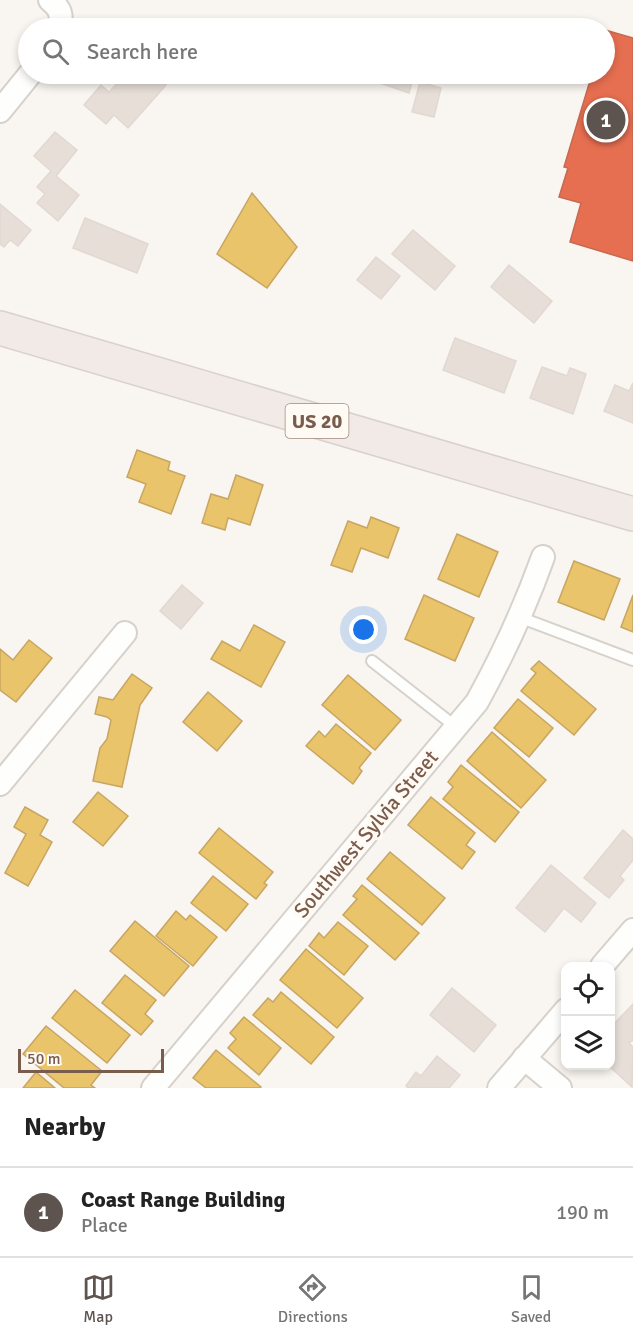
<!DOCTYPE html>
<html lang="en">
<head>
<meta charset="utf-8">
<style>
  body { margin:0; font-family:Signika,sans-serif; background:#f2f2f2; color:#222 }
  .controls { position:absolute; right:18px; bottom:18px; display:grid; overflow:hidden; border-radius:12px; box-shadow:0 3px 9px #0003 }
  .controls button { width:54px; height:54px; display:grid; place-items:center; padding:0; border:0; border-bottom:2px solid #e0e0e0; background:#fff; color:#222; font:30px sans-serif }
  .scale { position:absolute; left:18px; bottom:15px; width:146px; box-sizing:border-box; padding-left:6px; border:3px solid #7a5c4d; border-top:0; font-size:16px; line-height:21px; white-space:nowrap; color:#7a5c4d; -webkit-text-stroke:4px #fffaf3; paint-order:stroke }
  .you { position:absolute; left:364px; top:630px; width:21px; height:21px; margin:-15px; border:4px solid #fff; border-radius:50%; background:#1a73e8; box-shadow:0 0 0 9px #1a73e833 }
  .badge { display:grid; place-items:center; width:39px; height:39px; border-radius:50%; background:#5d544f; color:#fff; font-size:20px; font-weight:700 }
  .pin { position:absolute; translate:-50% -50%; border:3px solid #fff; box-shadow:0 2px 6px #0006 }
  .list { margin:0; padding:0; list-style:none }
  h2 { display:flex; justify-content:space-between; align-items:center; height:78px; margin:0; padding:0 24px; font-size:26px }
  h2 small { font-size:20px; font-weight:400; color:#767676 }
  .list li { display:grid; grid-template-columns:39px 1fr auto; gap:18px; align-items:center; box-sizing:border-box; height:90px; padding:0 24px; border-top:2px solid #e0e0e0 }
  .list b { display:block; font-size:22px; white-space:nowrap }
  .list p { margin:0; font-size:20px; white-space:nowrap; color:#767676 }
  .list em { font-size:20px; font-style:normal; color:#767676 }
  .icon { flex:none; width:33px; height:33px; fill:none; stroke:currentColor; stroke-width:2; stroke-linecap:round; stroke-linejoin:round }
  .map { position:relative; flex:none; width:633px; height:1088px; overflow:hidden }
  .search { position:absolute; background:#fff; box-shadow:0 3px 9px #0003; left:18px; right:18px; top:18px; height:66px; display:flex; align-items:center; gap:15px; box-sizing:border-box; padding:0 21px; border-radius:33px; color:#767676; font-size:22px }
  .sheet { height:168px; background:#fff }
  nav { display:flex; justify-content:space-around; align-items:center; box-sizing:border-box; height:84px; border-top:2px solid #e0e0e0; background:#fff; font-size:16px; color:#767676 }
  nav a { display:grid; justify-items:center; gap:3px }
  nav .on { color:#5d544f }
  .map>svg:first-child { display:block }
</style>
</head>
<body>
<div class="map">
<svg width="633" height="1088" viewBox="0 0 633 1088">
  <rect width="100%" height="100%" fill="#f9f5f0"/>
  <g fill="#e9c46a" stroke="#c8a561" stroke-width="1.5">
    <path d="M252,193L297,247L267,288L217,254Z"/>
    <path d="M137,450L170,462L168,470L185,476L171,514L139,502L146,484L127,477Z"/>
    <path d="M236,475L263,485L250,525L228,518L225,530L202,523L211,494L228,499Z"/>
    <path d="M371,517L399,528L388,558L361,548L352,572L331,565L348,521L367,528Z"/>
    <path d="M457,534L498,552L479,597L438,579Z"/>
    <path d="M574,561L620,579L604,620L558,602Z"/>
    <path d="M424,595L474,618L455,661L405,639Z"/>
    <path d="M633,595V632L621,627Z"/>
    <path d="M254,625L285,642L261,687L211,659L222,641L240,651Z"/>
    <path d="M29,640L52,658L16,702L0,690V649L13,660Z"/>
    <path d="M539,661L596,709L574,735L521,691L536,673L531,669Z"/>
    <path d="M132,674L152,688L140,705L122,787L93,781L100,748L107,739L111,720L107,717L95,714L99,697L113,700Z"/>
    <path d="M348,675L401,720L375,750L322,705Z"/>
    <path d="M208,692L242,721L217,751L183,722Z"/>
    <path d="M518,699L553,728L529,757L494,728Z"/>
    <path d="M336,724L371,753L359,768L362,771L353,784L306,746L319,731L325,737Z"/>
    <path d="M492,732L546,780L521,808L467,761Z"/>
    <path d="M461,765L519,812L495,842L443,799L453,787L448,782Z"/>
    <path d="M98,792L128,816L103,846L73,822Z"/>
    <path d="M431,797L475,833L466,845L475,852L462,869L408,825Z"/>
    <path d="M25,807L48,820L40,835L52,842L28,886L5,873L26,834L14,827Z"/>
    <path d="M219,828L273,872L264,883L267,885L256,899L199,853Z"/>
    <path d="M390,852L445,898L422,925L367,879Z"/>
    <path d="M213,876L248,904L226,931L191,903Z"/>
    <path d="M362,885L419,933L395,960L343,915L357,899L353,896Z"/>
    <path d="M176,911L186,920L190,915L217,937L193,966L156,936Z"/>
    <path d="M135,921L189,966L164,996L110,951Z"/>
    <path d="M338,922L368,946L344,975L309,946L319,933L324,938Z"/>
    <path d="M306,949L363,998L337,1028L280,980Z"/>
    <path d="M125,975L156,1000L145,1014L153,1021L141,1035L102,1003Z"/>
    <path d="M75,990L130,1035L107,1063L52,1018Z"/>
    <path d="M281,992L334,1037L311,1064L253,1015L268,998L273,1002Z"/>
    <path d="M244,1017L281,1048L259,1075L228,1048L236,1039L230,1033Z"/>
    <path d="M46,1026L102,1071L91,1085L95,1088H64L23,1054Z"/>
    <path d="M216,1050L261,1087L260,1088H206L193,1078Z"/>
    <path d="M36,1072L55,1088H23Z"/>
  </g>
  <path fill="#e76f51" stroke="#c66950" stroke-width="1.5" d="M605,30L633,38V261L570,242L581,203L559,197L568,168L564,167L592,74H604Z"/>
  <g fill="#e6ded7" stroke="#e2d8d2" stroke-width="1.5">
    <path d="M126,74H153L166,85L128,128L114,115L106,124L84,105L101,85L109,92Z"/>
    <path d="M377,74H386L412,82L409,93L374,81Z"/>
    <path d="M420,82L441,88L434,117L412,112Z"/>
    <path d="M55,132L77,150L56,176L79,195L58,221L37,203L45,194L37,187L51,171L34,156Z"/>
    <path d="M0,204L31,230L18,246L10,240L4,247L0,244Z"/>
    <path d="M85,218L148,244L137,273L73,248Z"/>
    <path d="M413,230L455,266L435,290L392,254Z"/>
    <path d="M376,257L400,276L381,299L357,280Z"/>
    <path d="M509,265L552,301L534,323L491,287Z"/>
    <path d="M455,338L516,361L504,393L443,370Z"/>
    <path d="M542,367L567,376L570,368L586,374L573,414L530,398Z"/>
    <path d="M633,383V423L604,411L615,385L629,391Z"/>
    <path d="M182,585L203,603L181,629L160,611Z"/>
    <path d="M623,830L633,839V860L620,876L624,880L609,898L584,878Z"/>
    <path d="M551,865L596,903L581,922L564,908L545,932L516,908Z"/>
    <path d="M452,988L496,1025L474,1052L430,1015Z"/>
    <path d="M633,1004V1040L629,1043L633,1047L632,1087L609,1066H610V1028Z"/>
    <path d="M437,1056L460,1075L449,1088H408L406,1086L416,1072L421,1076Z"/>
  </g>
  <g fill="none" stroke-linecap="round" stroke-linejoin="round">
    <defs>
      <g id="lane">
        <path d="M519,617L633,660"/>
        <path d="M372,661L456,727"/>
      </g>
      <g id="street">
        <path d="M50,0C61,9 62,15 60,28"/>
        <path d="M0,111L30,74"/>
        <path d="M0,784L125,633"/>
        <path d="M602,966L633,930"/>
        <path d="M524,1058L560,1088"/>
        <path d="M153,1088L477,702C503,655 525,607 543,557"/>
        <path d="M499,1088L566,1010"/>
      </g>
      <path id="highway" d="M0,328L633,514"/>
    </defs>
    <use href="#lane" stroke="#d7d1cb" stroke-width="14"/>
    <use href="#street" stroke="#d7d1cb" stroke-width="26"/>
    <use href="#highway" stroke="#dad1cc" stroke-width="36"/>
    <use href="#lane" stroke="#fefefd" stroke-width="10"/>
    <use href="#street" stroke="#fefefd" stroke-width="22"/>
    <use href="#highway" stroke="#f2eae7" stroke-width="33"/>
  </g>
  <g text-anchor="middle" stroke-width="6" stroke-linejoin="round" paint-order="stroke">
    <rect fill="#fffaf3" stroke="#a28b7f" stroke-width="1.5" x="285.5" y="404" width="63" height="34" rx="4.5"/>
    <g font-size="20" font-weight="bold" fill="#7a5c4d">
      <text x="317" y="428">US 20</text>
    </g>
    <g font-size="21" fill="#7a5c4d" stroke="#fffaf3">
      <text transform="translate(366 834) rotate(-50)" y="7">Southwest Sylvia Street</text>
    </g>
  </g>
</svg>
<div class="controls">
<button><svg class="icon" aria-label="locate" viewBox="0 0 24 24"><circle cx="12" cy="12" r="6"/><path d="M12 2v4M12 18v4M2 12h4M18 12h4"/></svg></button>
<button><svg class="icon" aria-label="layers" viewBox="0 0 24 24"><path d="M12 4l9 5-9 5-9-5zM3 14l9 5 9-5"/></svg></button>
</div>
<div class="scale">50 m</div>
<div class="you"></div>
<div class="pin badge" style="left:606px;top:120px">1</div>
<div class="search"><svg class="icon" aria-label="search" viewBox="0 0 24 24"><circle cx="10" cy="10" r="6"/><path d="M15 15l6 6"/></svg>Search here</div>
</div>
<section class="sheet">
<h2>Nearby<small></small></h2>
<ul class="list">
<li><span class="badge">1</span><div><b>Coast Range Building</b><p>Place</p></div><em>190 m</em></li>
</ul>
</section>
<nav>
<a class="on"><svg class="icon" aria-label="map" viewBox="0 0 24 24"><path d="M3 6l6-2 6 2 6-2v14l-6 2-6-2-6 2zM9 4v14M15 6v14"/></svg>Map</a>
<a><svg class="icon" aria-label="directions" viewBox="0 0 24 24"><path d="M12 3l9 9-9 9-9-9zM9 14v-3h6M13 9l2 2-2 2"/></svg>Directions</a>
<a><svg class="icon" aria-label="saved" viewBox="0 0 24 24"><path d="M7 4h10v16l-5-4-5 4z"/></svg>Saved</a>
</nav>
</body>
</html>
